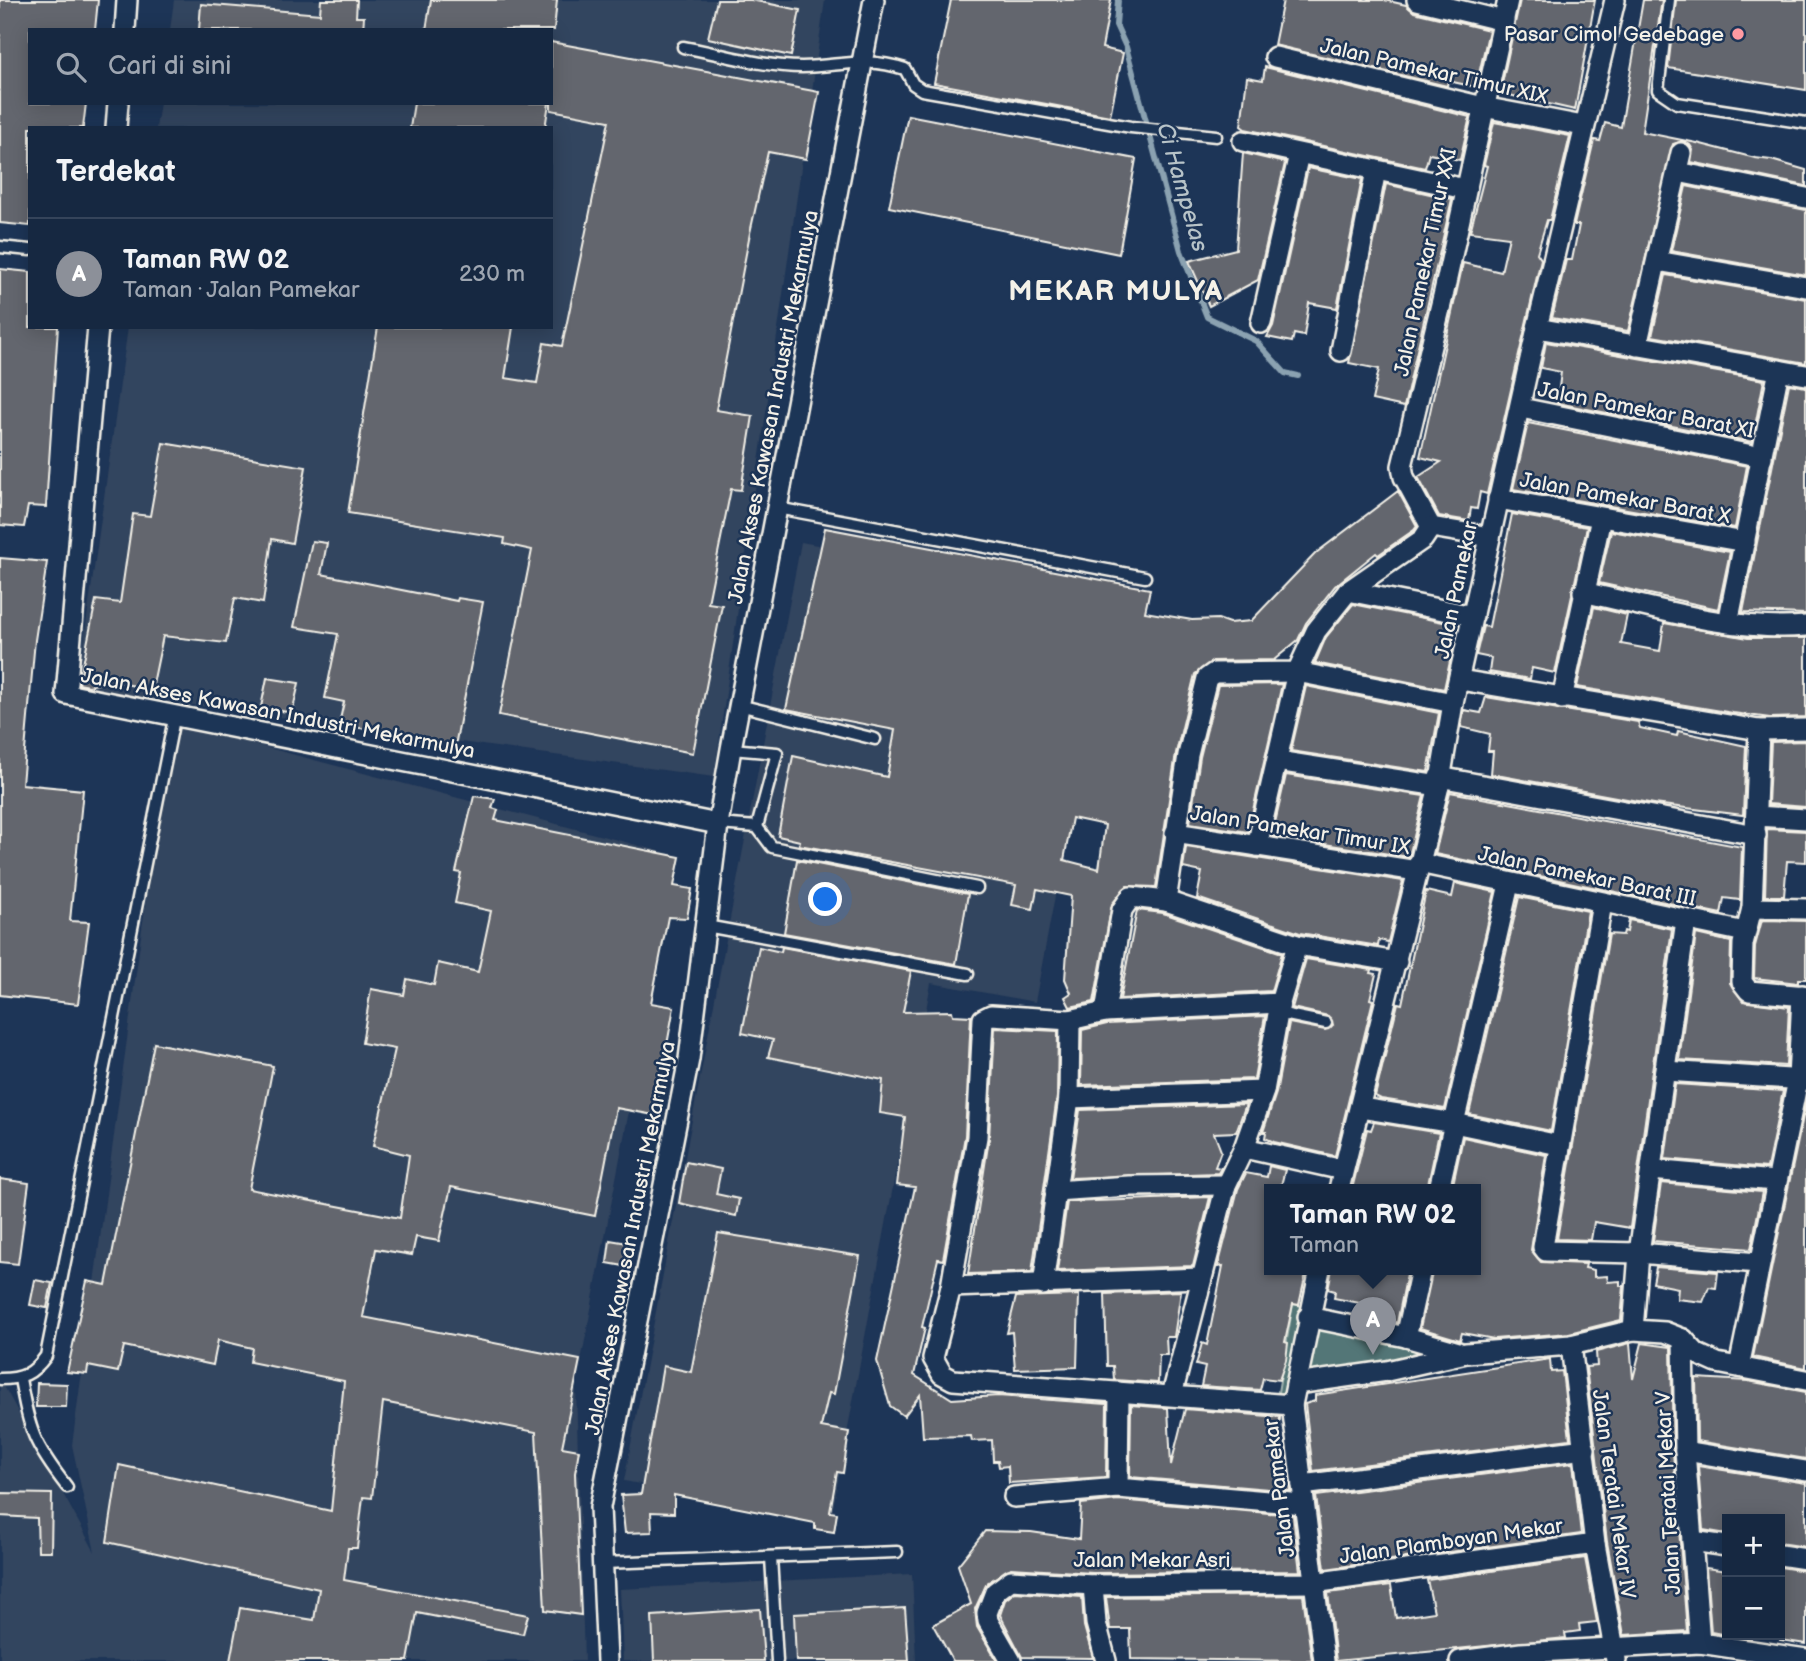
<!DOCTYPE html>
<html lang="id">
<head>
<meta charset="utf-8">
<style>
  body { margin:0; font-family:"Balsamiq Sans",sans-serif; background:#1f3048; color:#f1f3f6 }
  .controls { position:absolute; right:21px; bottom:21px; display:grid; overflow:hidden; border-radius:0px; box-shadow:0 4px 18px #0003 }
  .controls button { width:63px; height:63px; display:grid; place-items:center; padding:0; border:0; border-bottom:2px solid #35445a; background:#162841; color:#f1f3f6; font:35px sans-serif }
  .you { position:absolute; left:826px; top:900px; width:24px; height:24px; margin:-18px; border:5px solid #fff; border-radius:50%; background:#1a73e8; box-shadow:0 0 0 10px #1a73e833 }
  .badge { display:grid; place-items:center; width:46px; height:46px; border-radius:50%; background:#8c9099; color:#fff; font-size:23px; font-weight:700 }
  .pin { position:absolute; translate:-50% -58px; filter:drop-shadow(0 2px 4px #0008) }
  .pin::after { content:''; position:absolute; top:37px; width:24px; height:21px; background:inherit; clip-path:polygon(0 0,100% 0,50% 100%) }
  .popup { position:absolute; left:1264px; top:1184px; width:217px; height:91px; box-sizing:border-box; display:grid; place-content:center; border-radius:0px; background:#162841; filter:drop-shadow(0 2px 5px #0005); font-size:23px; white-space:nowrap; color:#9ea6b1 }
  .popup b { font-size:26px; color:#f1f3f6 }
  .popup::after { content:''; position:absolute; left:50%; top:100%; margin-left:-14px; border:14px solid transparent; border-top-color:#162841 }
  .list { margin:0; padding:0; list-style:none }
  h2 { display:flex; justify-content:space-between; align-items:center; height:91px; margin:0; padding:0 28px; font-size:30px }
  h2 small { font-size:23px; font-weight:400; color:#9ea6b1 }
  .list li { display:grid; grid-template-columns:46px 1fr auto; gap:21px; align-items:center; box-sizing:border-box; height:112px; padding:0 28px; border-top:2px solid #35445a }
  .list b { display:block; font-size:26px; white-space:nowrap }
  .list p { margin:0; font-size:23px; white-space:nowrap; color:#9ea6b1 }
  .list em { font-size:23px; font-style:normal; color:#9ea6b1 }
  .icon { flex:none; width:38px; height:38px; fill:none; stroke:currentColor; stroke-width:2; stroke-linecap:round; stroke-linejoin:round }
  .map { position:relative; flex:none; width:1806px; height:1661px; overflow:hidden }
  .search { position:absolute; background:#162841; box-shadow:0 4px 18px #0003; left:28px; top:28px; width:525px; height:77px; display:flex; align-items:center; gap:18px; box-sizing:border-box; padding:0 24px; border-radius:0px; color:#9ea6b1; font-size:26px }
  .panel { position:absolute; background:#162841; box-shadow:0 4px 18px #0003; left:28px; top:126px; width:525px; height:203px; border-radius:0px }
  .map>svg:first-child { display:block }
</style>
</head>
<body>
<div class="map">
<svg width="1806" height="1661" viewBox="0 0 1806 1661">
  <rect width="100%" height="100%" fill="#1d3557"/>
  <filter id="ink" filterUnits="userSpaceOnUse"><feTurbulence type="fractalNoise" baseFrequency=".0143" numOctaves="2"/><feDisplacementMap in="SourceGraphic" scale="14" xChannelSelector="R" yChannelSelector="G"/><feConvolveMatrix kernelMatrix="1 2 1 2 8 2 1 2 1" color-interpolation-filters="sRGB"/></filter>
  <g filter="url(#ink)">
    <g fill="#32445e">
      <path d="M174,0H825L714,777L77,689L128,327H551V128H156L160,103H551V30H170Z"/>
      <path d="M801,542L1111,599L1035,1002L931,983L831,1519L624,1481Z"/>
      <path d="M170,722L678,856L576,1387L584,1661H0V1379L95,1552L72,1445Z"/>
      <path d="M912,1574L916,1661H623L620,1589Z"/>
    </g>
    <path fill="#527677" stroke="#a3b4b0" stroke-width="2" d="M1293,1304L1468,1343L1457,1367L1277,1398Z"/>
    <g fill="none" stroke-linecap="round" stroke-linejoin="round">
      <path stroke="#8ba2b1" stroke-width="6" d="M1118,0L1116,25L1126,47L1181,251L1207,317L1256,341L1285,373L1298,376"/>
    </g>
    <g fill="#64666e" stroke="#f4f1e8" stroke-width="2" fill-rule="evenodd">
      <path d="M0,0H98L95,30H30V103H86L83,128H30V226L0,223Z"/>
      <path d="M321,0H357L356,17H364L363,30H199L201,4L320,14Z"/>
      <path d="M431,0H557L554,30H426Z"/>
      <path d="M717,0H751L800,10L791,56L708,38Z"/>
      <path d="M951,0H1111L1102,48L1123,53L1110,116L934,83Z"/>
      <path d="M1283,0H1384L1406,5L1414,12L1489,30L1476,87L1448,81L1447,86L1274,45Z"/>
      <path d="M1520,0H1595L1575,110L1500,93Z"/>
      <path d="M1643,0H1662L1642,132L1697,143L1755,158L1771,160L1806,170V186L1691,162L1693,150L1690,145L1683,141L1673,144L1628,331L1552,318L1566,260H1572L1579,225H1574L1594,140L1600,141L1605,123L1621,127Z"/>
      <path d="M1676,0H1806V90L1668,68Z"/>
      <path d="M551,42L819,92L806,159L768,152L750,233L716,410L753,416L741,490L731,489L708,603L722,605L693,753L499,715L532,550L504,544L505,538L348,513L378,327H513L505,378L537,383L544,343L562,346L609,121L551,110Z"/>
      <path d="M1265,67L1470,117L1460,160L1429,154L1425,168L1245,129L1241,126L1247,77L1263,80Z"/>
      <path d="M414,103H549L545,128H410Z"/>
      <path d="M908,115L1136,159L1119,254L889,207Z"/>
      <path d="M1494,122L1570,136L1550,220H1547L1537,253L1541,259L1487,494L1480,492L1477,509L1471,508L1469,521L1439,516L1418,477L1441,462L1420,457L1463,263L1501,272L1509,237L1470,232L1487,166L1484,165Z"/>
      <path d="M1243,153L1285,163L1258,280L1209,306L1189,261L1236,249Z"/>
      <path d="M1308,168L1362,179L1337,308L1309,303L1304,336L1294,334L1292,342L1267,337L1273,326Z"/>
      <path d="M1386,184L1452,199L1404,407L1372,400L1379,369L1349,363Z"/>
      <path d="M1686,186L1806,210V275L1671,251Z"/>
      <path d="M0,269L30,272V327H58L46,507L28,506L24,527L0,525Z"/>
      <path d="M1666,275L1806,299V363L1652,336Z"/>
      <path d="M1546,342L1764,380L1752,442L1557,403L1561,372L1541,368Z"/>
      <path d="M1789,384L1806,387V614L1743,612Z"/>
      <path d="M1528,423L1747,466L1735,528L1513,489Z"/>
      <path d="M163,443L306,467L292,543L272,539L263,603L235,598L226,643L163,636L152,689L108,681L89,686L79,684L96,600L120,603L133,514L150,516Z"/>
      <path d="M1398,491L1417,526L1414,530L1378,555L1376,553L1335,586L1306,623L1298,640L1274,660L1213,661L1195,674L1176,753L1156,887L1127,886L1112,904L1094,1002L1070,1007L1065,997L1071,993L1065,979L1071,896L1037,889L1033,909L1012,905L1016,885L799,845L800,841L778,836L793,756L887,777L895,730L786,709L825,528L1150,589L1145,612L1192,620L1218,619L1229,623L1251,621L1316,553ZM1072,818L1105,825L1099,869L1064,860Z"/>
      <path d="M1512,514L1587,527L1555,673L1532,668L1530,679L1489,672L1491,658L1476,655L1483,626L1489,627Z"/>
      <path d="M1611,531L1730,552L1718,609L1599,583Z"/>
      <path d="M312,541L327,543L321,574L457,601L458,598L483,602L455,746L339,724L344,702L325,698L338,634L294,627Z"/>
      <path d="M0,558L47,562L35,640L22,784L83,790L70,921L89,922L78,1004L0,995Z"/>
      <path d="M1353,604L1458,625L1444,689L1315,663L1326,637Z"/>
      <path d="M1594,607L1627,615L1621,644L1660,651L1664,623L1748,638H1806V717L1770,718L1733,713L1577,687Z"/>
      <path d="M267,678L299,683L292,713L261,707Z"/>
      <path d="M1282,684L1248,832L1190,823L1200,757L1218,685Z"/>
      <path d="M1306,686L1439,713L1428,772L1291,751Z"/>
      <path d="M1486,697L1638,722L1640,728L1677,736L1678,731L1746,746L1743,815L1654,804L1491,774L1493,751H1488L1490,734L1461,727L1464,710L1481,713Z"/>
      <path d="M1806,741V807L1768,804L1771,742Z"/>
      <path d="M1286,775L1424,796L1409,857L1272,836Z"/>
      <path d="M1450,792L1742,847L1740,900L1724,898L1721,914L1435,854Z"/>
      <path d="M474,796L495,799L492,808L498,810L495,820L680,857L674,886L692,889L687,918L668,917L651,1003L674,1007L654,1115L616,1108L595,1216L451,1187L439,1241L416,1237L412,1255L376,1249L363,1317L580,1360L562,1447L579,1450L575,1473L581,1615L545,1610L536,1432L383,1402L372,1498L363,1497L357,1548H348L344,1580L528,1615L523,1634L417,1613L408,1661H230L240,1608L314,1620L319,1589L107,1542L119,1465L331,1511L344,1381L250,1362L252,1348L218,1340L213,1365L124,1346L118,1372L88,1366L87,1374L67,1372L87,1281L106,1285L154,1043L273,1066L249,1189L400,1218L409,1155L373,1146L395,1049L362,1043L371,989L404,995L407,979L434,985L438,963L478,972L491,911L455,903L461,873L456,872Z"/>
      <path d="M1767,829L1806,831V862L1787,861L1784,896H1765Z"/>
      <path d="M1186,847L1403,881L1388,942L1379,940L1378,946L1300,933L1197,898L1202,872L1183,868Z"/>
      <path d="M797,860L968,894L956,964L784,933Z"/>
      <path d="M1455,883L1495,892L1445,1109L1381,1099L1375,1096L1398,1003L1402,1004L1426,891L1452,897Z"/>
      <path d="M1519,897L1588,911L1551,1131L1469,1114Z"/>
      <path d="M1137,910L1163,913L1282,953L1271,991L1120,999Z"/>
      <path d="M1629,920L1672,929L1630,1228L1594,1222L1591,1240L1557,1239L1609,934L1623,935L1624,931L1627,932Z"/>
      <path d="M1762,920L1806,921V979H1798V983L1754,978L1755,946Z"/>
      <path d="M1696,934L1731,942L1730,983L1743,1001L1789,1007L1786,1066L1679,1060Z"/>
      <path d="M759,947L781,952L782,947L911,971L903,1012L952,1011L953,1015L971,1016L965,1136L943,1260L938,1259L922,1327L925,1328L914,1375L952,1399L998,1396L1107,1404L1106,1477L1009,1483L1008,1466L999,1467L998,1461H993L992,1440L972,1441L971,1436L923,1437L920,1395L904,1416L890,1406L877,1361L915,1187L897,1185L905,1117L880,1113L883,1080L768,1057L773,1040L742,1033Z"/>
      <path d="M1306,959L1372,970L1371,973L1376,974L1370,999L1373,1000L1335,1156L1274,1142L1265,1138L1266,1132H1263L1276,1093L1289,1023L1325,1030L1333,1025L1328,1016L1292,1008Z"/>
      <path d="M1265,1016L1254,1079L1081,1085L1082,1030L1107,1024Z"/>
      <path d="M995,1028L1058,1031L1057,1097L1032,1272L968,1274L989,1139Z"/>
      <path d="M1675,1084L1783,1091L1767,1168L1665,1159Z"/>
      <path d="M1806,1102V1368L1753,1357Z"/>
      <path d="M1246,1104L1236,1132L1214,1133L1221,1151L1215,1167L1221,1168L1218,1173L1070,1178L1080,1110Z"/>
      <path d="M1374,1122L1439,1133L1427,1189H1352L1367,1129L1371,1130Z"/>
      <path d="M1463,1137L1546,1155L1531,1250L1541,1262L1586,1264L1585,1268L1594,1270V1277L1607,1276L1608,1282L1620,1281V1286H1624L1621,1320L1569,1333L1494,1339L1462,1333L1460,1340L1420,1328L1433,1269H1476V1189H1452Z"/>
      <path d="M686,1162L721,1169L716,1194L739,1199L736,1216L679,1203Z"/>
      <path d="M1269,1166L1285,1170L1280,1189H1270V1269H1307L1299,1305L1293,1304L1285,1342L1288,1343L1286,1360L1279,1380L1263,1378L1260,1390L1201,1386L1205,1367L1196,1365L1202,1343L1207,1345L1223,1266L1218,1267L1238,1189L1246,1173L1267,1177Z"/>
      <path d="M0,1179L29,1183L18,1264L0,1262Z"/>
      <path d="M1661,1183L1762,1192L1751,1249L1653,1241Z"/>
      <path d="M1210,1197L1193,1266L1057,1271L1067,1202Z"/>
      <path d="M718,1233L860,1256L834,1394L829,1393L821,1427L849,1432L843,1473L837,1472L830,1512L837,1513L834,1532L815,1529V1523L674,1495V1513L651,1512L652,1532L625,1533L621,1495L641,1494L663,1366L691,1372Z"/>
      <path d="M610,1240L628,1243L624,1266L607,1263Z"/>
      <path d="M1656,1267L1718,1272L1716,1288L1709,1287L1703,1302L1677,1299L1678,1288L1653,1283Z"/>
      <path d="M1332,1269H1408L1397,1323L1362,1316L1365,1304L1334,1298L1335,1291L1328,1289Z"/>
      <path d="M35,1280L52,1283L47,1308L30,1305Z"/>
      <path d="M1181,1291L1174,1337H1166L1167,1355H1159L1158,1383L1114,1380L1113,1366H1107L1105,1294Z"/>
      <path d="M1079,1295L1077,1367L1015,1369L1012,1332L1007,1333L1016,1297Z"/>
      <path d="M1630,1343L1633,1379L1642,1343L1671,1347L1673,1452L1687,1631L1624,1635L1607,1542L1586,1367L1597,1366L1596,1352Z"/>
      <path d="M1550,1359L1551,1372L1562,1371L1570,1439L1313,1471L1305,1404L1315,1401V1395Z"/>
      <path d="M1696,1378L1748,1381L1806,1392V1459L1697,1441Z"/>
      <path d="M37,1383L67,1384L66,1407H36Z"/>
      <path d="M1131,1405L1168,1408L1171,1465L1185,1409L1280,1417L1277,1469H1288L1290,1491L1130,1477Z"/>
      <path d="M1573,1463L1581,1534L1325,1569L1316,1496Z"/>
      <path d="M1698,1466L1806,1483V1547L1780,1543V1519H1727V1534L1703,1530Z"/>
      <path d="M0,1493L52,1494L51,1551H38L37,1518L0,1516Z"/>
      <path d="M1118,1500L1293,1515L1300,1571L1093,1573L1011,1568L987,1583L975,1609L977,1627L997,1661H953L933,1625L971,1604L958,1565L985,1531L1031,1532L1079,1539L1081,1504Z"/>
      <path d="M1585,1558L1597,1622L1579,1624L1580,1631L1565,1633L1566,1638L1336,1661L1328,1593L1391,1585L1396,1618L1434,1612L1427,1580Z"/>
      <path d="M1780,1567L1806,1571V1644L1780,1640Z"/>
      <path d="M1706,1568L1727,1571V1635L1711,1632Z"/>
      <path d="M1015,1592L1082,1597L1084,1626L1093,1658L1022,1657L1000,1615L1005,1600Z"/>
      <path d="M1303,1595L1312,1661L1131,1659L1130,1629H1110L1106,1597Z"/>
      <path d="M905,1608L909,1661H796L794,1614Z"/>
      <path d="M760,1609L764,1661H654L652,1616Z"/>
    </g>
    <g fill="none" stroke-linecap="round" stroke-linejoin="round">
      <defs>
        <g id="service">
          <path d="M1669,0L1658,90L1677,103L1806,123"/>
          <path d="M683,47C721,54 764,67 802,67C842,66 865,56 905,69L913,84L922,90L1131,127L1216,136"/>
          <path d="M0,247L30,250"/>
          <path d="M777,508L1145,577"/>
          <path d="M739,705L875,739"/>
          <path d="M731,749L777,753L757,827"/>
          <path d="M718,824L757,827L772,847L977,888"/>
          <path d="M706,926L968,974"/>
          <path d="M1278,1013L1326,1023"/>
          <path d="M0,1379C22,1379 33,1374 46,1356L175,714"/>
          <path d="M20,1379C30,1432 33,1443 67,1487"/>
          <path d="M771,1557L777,1661"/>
          <path d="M603,1563L897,1552"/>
        </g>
        <g id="minor">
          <path d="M1417,0L1504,21"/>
          <path d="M125,30L127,0"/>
          <path d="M1275,57L1483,107L1583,126"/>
          <path d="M116,128L118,103"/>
          <path d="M1243,141L1465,189"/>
          <path d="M1678,172L1806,198"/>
          <path d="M1657,261L1806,287"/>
          <path d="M1261,323L1299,154"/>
          <path d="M98,327L66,694L718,824"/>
          <path d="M1537,328L1806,375"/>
          <path d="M1637,346L1681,153"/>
          <path d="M1341,351L1376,170"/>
          <path d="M1521,408L1762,457"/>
          <path d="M1498,499L1745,542"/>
          <path d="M1431,527L1404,477L1402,466L1444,292L1508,0"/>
          <path d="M1431,527L1490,537"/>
          <path d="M1348,591L1473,616"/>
          <path d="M1583,592C1656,608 1731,632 1806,626"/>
          <path d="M1728,623L1779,370"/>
          <path d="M1460,680L1759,730L1806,729"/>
          <path d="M1562,699L1601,518"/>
          <path d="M1759,730L1752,908L1743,944L1742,982L1749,991L1806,996"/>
          <path d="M1277,761L1439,786"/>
          <path d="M1439,777L1756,835"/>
          <path d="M1756,816L1806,819"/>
          <path d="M1175,833L1417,871"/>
          <path d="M1257,846L1297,672L1453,703"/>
          <path d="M1419,863L1745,932"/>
          <path d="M1509,884L1454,1123L1559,1145"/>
          <path d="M1166,901L1188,755L1207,678L1214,673L1297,672L1316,631L1348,591L1423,539L1431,527"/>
          <path d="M1602,903L1543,1247L1546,1251L1639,1253L1758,1263"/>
          <path d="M1752,908L1806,909"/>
          <path d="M1280,1003L1105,1012L1070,1020L991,1015L983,1019L977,1137L951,1287L933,1358L942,1374L953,1380L1292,1405"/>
          <path d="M1105,1012L1122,910L1131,897L1166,901L1297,945L1397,962"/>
          <path d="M1665,1071L1806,1080"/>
          <path d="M1069,1098L1264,1091"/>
          <path d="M1361,1108L1454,1123L1439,1189"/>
          <path d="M1244,1148L1343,1170"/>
          <path d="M1651,1170L1775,1181"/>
          <path d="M1339,1189L1439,786L1453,703L1537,328L1615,0"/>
          <path d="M1055,1191L1129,1186L1226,1185"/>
          <path d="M1320,1269L1292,1405L1324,1661"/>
          <path d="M1421,1269L1406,1337L1458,1352"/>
          <path d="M1043,1285L1069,1098L1070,1020"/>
          <path d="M951,1287L1201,1278"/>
          <path d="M1308,1317L1406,1337"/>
          <path d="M1633,1330L1665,1332L1683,1339L1697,1354L1717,1363L1806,1380"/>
          <path d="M1683,1339L1685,1451L1700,1643"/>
          <path d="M1571,1345L1595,1544L1616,1660"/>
          <path d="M1739,1367L1798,1080L1802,995"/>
          <path d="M1296,1384L1387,1371L1466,1353L1571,1345L1633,1330L1639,1253L1686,920"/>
          <path d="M1119,1392L1118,1488L1303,1504"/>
          <path d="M1172,1395L1226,1185L1244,1148L1264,1091L1280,1003L1297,945"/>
          <path d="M1685,1451L1806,1471"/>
          <path d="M1302,1485L1585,1449"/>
          <path d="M1014,1497L1118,1488"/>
          <path d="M1692,1541L1727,1546"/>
          <path d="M1780,1555L1806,1559"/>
          <path d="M1093,1585L1096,1623L1106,1661"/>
          <path d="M607,1661L600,1507L689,1059L718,824L731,749L874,0"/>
          <path d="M1011,1661L988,1621L987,1613L995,1592L1011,1580L1093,1585L1313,1583L1595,1544"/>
          <path d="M1460,1661L1521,1653L1700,1643L1806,1659"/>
        </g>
      </defs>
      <use href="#service" stroke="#f4f1e8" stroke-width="15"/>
      <use href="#minor" stroke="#f4f1e8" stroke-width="24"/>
      <use href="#service" stroke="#1d3557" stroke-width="10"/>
      <use href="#minor" stroke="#1d3557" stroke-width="19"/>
    </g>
  </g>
  <circle fill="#ff9aa2" stroke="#1d3557" stroke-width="2.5" cx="1738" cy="34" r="7"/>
  <g text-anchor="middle" stroke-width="5" stroke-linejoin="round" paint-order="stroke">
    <g font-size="21" fill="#f4f1e8" stroke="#1d3557" text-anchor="end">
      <text x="1724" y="41">Pasar Cimol Gedebage</text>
    </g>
    <g font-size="21" fill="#f4f1e8" stroke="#1d3557">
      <text transform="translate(1434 71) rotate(13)" y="7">Jalan Pamekar Timur XIX</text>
      <text transform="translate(1425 262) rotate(-78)" y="7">Jalan Pamekar Timur XXI</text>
      <text transform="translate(773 407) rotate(-79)" y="7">Jalan Akses Kawasan Industri Mekarmulya</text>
      <text transform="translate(1646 410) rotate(11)" y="7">Jalan Pamekar Barat XI</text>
      <text transform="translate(1625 498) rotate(10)" y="7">Jalan Pamekar Barat X</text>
      <text transform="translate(1456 590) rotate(-78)" y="7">Jalan Pamekar</text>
      <text transform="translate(278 713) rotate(11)" y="7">Jalan Akses Kawasan Industri Mekarmulya</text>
      <text transform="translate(1300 830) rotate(9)" y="7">Jalan Pamekar Timur IX</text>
      <text transform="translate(1587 876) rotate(12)" y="7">Jalan Pamekar Barat III</text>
      <text transform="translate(630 1238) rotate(-79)" y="7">Jalan Akses Kawasan Industri Mekarmulya</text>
      <text transform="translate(1279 1488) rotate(-97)" y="7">Jalan Pamekar</text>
      <text transform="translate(1668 1493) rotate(-93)" y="7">Jalan Teratai Mekar V</text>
      <text transform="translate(1614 1494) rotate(82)" y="7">Jalan Teratai Mekar IV</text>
      <text transform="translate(1451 1541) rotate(-8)" y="7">Jalan Plamboyan Mekar</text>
      <text x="1152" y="1567">Jalan Mekar Asri</text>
    </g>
    <g font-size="23" font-style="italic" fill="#b7c3c8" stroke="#1d3557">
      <text transform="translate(1183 187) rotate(74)" y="8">Ci Hampelas</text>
    </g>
    <g font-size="28" font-weight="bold" letter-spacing="2" fill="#f4f1e8" stroke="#1d3557">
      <text x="1116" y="300">MEKAR MULYA</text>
    </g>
  </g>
</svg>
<div class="controls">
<button>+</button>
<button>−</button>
</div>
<div class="you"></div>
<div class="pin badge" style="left:1373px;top:1355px">A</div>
<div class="popup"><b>Taman RW 02</b>Taman</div>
<div class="search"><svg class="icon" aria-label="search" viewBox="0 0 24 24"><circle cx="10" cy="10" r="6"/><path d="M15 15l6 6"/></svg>Cari di sini</div>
<section class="panel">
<h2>Terdekat<small></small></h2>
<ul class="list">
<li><span class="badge">A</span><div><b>Taman RW 02</b><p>Taman · Jalan Pamekar</p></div><em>230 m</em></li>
</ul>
</section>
</div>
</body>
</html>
